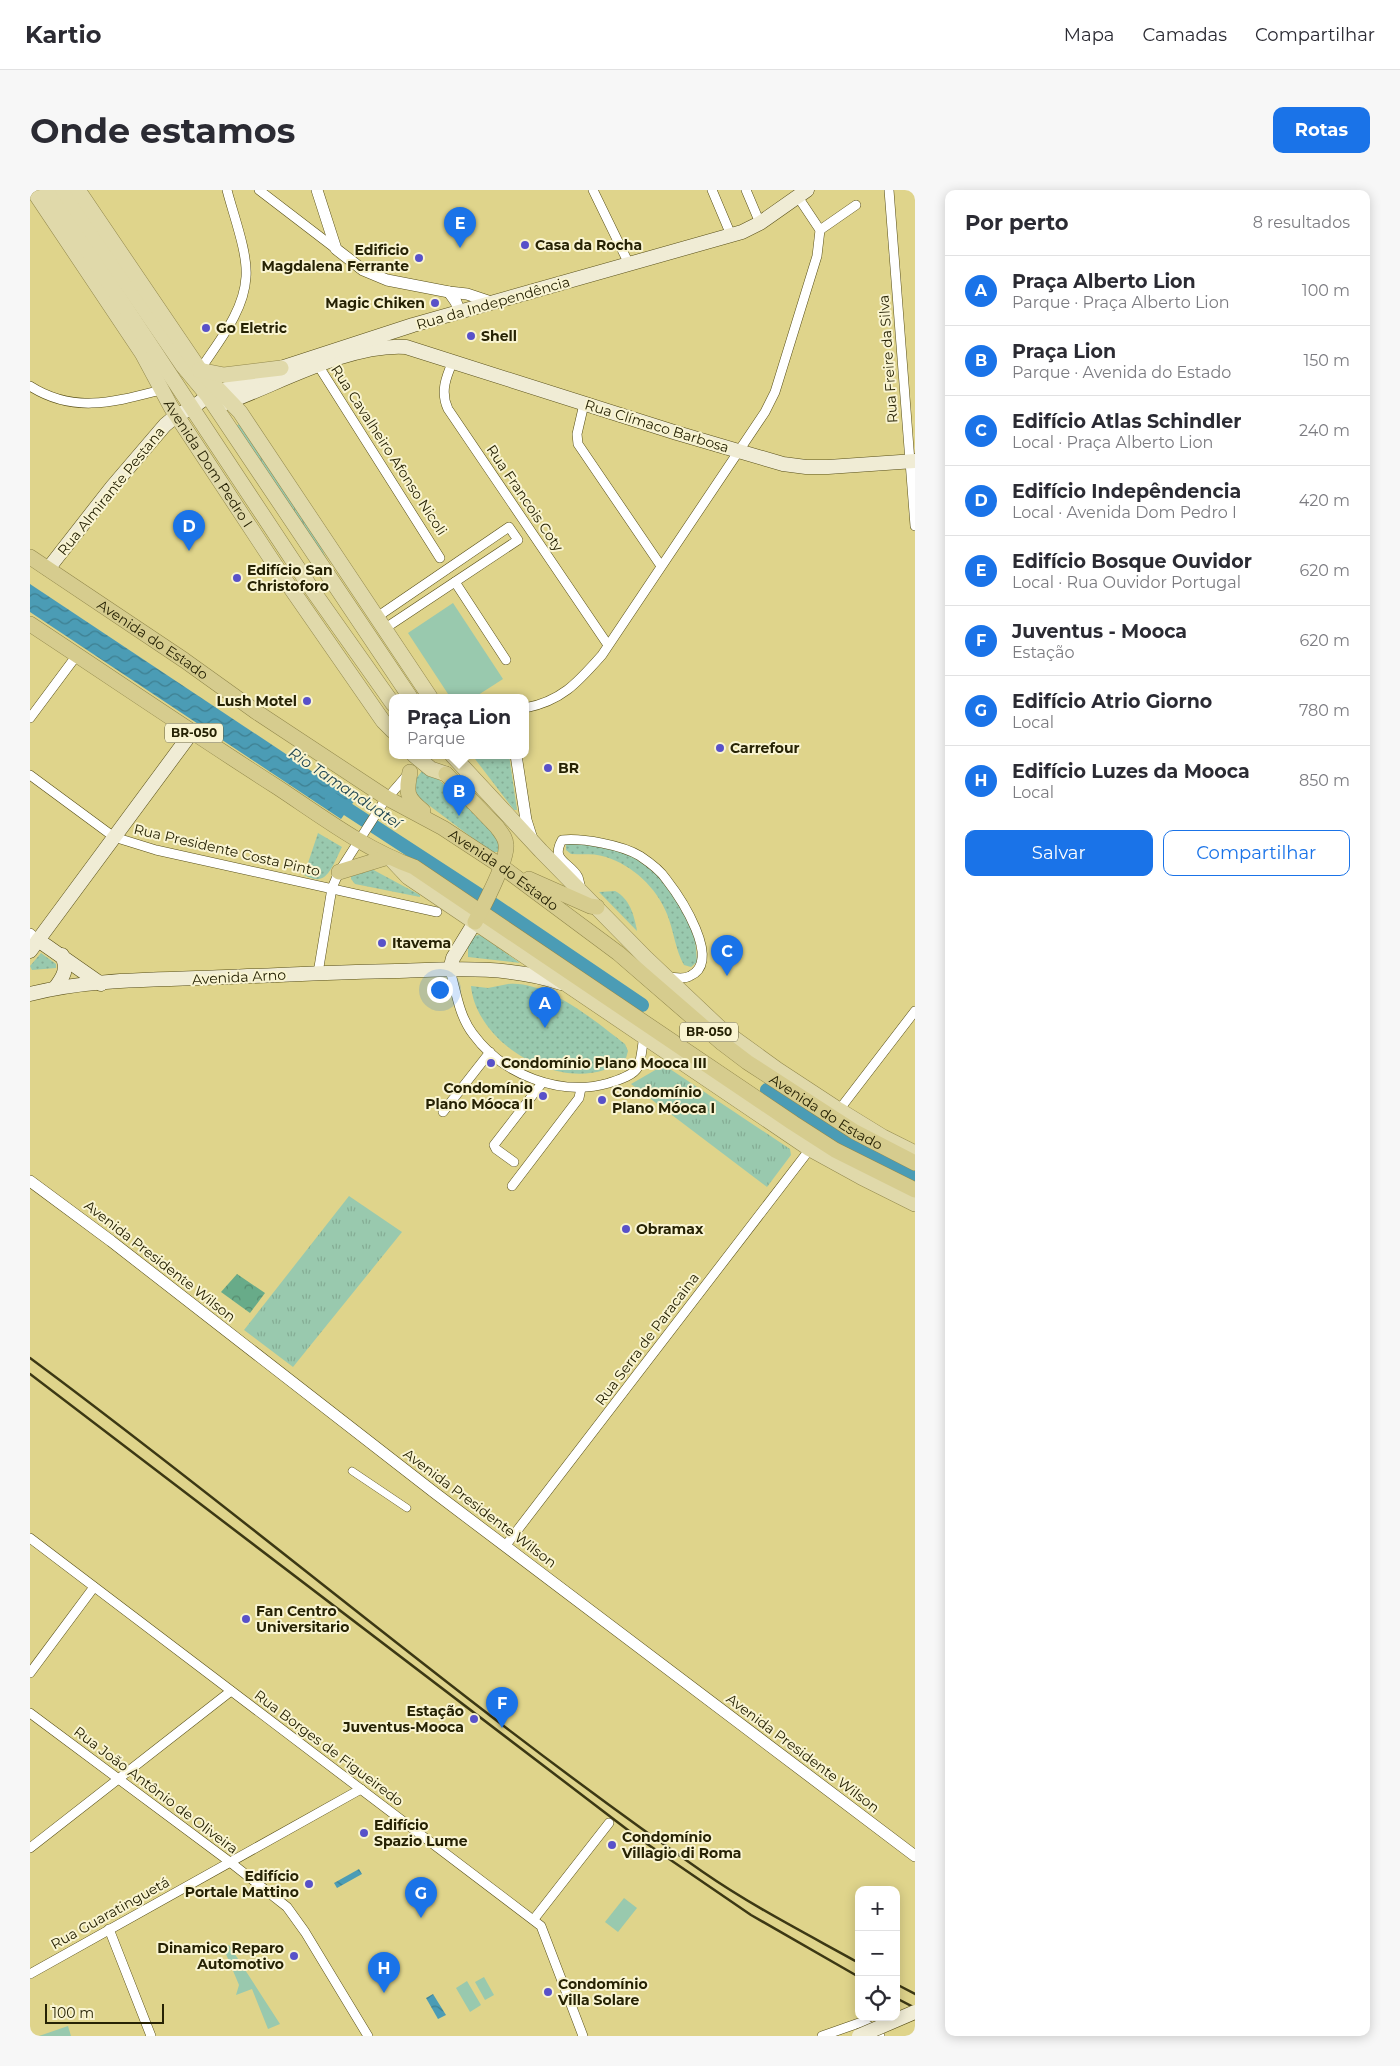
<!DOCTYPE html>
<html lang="pt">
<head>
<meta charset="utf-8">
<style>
  body { margin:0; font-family:Montserrat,sans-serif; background:#f7f7f7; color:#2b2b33 }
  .controls { position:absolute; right:15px; bottom:15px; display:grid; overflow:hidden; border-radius:10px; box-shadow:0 2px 12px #0003 }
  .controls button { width:45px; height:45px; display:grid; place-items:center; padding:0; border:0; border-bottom:1px solid #e1e1e2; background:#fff; color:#2b2b33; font:25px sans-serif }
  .scale { position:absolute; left:15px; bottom:12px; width:119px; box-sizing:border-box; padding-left:5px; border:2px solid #262204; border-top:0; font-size:14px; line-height:18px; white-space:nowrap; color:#262204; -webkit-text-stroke:4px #f9f4d1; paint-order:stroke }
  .you { position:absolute; left:409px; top:799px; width:18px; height:18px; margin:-12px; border:4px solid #fff; border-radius:50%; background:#1a73e8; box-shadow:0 0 0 8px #1a73e833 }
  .badge { display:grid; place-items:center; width:32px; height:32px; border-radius:50%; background:#1a73e8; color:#fff; font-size:16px; font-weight:700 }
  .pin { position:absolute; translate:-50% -41px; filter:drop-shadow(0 1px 2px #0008) }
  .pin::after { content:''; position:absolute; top:26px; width:18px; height:15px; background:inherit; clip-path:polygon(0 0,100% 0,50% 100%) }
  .popup { position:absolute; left:359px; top:504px; width:140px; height:65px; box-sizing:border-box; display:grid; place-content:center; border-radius:10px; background:#fff; filter:drop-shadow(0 1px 4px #0005); font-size:16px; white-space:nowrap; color:#7c7c81 }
  .popup b { font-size:19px; color:#2b2b33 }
  .popup::after { content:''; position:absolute; left:50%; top:100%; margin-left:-10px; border:10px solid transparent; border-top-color:#fff }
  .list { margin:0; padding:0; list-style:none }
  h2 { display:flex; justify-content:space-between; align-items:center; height:65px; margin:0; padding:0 20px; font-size:21px }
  h2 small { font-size:16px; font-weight:400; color:#7c7c81 }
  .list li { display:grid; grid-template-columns:32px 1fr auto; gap:15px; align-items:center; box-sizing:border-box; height:70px; padding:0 20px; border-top:1px solid #e1e1e2 }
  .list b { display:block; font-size:19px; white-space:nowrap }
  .list p { margin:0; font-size:16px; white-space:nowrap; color:#7c7c81 }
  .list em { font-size:16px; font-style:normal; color:#7c7c81 }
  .actions { display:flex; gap:10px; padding:15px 20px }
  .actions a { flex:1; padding:11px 0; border:1px solid #1a73e8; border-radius:10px; text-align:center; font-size:18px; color:#1a73e8 }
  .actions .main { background:#1a73e8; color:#fff }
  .icon { flex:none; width:28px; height:28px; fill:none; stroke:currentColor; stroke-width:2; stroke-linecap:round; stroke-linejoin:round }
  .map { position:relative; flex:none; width:885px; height:1846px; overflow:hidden; border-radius:10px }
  header { display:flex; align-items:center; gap:30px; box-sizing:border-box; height:70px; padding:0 25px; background:#fff; border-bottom:1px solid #e1e1e2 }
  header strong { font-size:24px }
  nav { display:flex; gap:28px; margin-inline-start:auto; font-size:18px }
  .intro { display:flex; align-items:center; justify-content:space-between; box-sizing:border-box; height:120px; padding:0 30px }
  h1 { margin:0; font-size:35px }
  .button { padding:12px 22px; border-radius:10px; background:#1a73e8; color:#fff; font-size:18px; font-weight:700 }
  main { display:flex; gap:30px; padding:0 30px }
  aside { flex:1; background:#fff; border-radius:10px; box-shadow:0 2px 12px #0003 }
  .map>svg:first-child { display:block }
</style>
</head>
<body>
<header>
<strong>Kartio</strong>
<nav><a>Mapa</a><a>Camadas</a><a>Compartilhar</a></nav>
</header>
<div class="intro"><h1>Onde estamos</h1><a class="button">Rotas</a></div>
<main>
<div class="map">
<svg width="885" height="1846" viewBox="0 0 885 1846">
  <defs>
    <pattern id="grass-tufts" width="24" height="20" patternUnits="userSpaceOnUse" patternTransform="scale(1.25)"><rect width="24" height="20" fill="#99c9ae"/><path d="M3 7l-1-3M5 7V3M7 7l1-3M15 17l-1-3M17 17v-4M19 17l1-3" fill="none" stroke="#84ac94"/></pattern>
    <pattern id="forest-crowns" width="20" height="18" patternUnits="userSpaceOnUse" patternTransform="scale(1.25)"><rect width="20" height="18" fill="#68ab89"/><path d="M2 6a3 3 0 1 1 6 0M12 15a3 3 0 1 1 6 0" fill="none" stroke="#558b6e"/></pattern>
    <pattern id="park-dots" width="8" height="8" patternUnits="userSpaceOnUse" patternTransform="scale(1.25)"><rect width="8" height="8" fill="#99c9ae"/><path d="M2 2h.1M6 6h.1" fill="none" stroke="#84ac94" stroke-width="1.8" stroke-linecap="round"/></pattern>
    <pattern id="water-waves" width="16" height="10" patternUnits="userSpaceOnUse" patternTransform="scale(1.25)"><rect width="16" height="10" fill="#4b9cb5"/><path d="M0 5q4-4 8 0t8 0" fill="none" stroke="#3e7f91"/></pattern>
  </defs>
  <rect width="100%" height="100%" fill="#dfd48b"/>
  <g fill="url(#grass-tufts)">
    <path d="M209,234L289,353L298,372L206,236Z"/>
    <path d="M634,875L760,959L761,965L737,997L601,894Z"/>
    <path d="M319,1006L372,1042L263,1177L214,1140Z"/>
  </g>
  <path fill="url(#forest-crowns)" d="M207,1084L235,1103L220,1123L191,1102Z"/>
  <g fill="url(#park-dots)">
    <path d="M442,565H479L487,620H484Z"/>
    <path d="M392,581L401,582L467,646L470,652L468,662H461L384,604L382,594Z"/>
    <path d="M288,643L312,657C307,666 300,688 289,689C284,690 279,687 274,685Z"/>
    <path d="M536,653C596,650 640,683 662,738C666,748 666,761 667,772L661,777L654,775C645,759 644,741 637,724C627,698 602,675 576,667C564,663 553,665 541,664L536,660Z"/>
    <path d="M338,677L390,705V707L325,694L321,689V684Z"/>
    <path d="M585,701C600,709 604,725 607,741L569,702Z"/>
    <path d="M449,745L453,747L490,773L438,767V754L444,746Z"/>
    <path d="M11,763L26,774V778L2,780L0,776Z"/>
    <path d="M478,794C517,790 565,831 595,854L598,861L596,868C544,911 447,859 441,796L458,798Z"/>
  </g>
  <g fill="#99c9ae">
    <path d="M423,413L473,489L445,507H420L378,443Z"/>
    <path d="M594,1708L607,1718L588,1742L575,1732Z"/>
    <path d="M199,1755L250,1834L238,1839L222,1799L206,1805L209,1795L193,1757Z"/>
    <path d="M454,1787L464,1805L455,1810L445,1792Z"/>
    <path d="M437,1791L451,1815L440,1822L426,1798Z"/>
    <path d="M38,1836L41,1846H9Z"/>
  </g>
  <g fill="url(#water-waves)">
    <path d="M0,394L325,610L311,629L0,422Z"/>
    <path d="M329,1679L332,1684L307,1698L304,1693Z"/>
    <path d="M403,1804L416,1825L408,1829L396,1808Z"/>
  </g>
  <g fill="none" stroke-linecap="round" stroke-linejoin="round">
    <g stroke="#4b9cb5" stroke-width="14">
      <path d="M302,609L454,708L612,815"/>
      <path d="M737,900L797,941L885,987"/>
    </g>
    <defs>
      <path id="pedestrian" d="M322,1281L377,1318"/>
      <g id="minor">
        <path d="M229,0L306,59"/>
        <path d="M563,0L599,74"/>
        <path d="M682,0L701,45"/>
        <path d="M716,0L730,33"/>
        <path d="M859,0L885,336"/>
        <path d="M790,40L826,15"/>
        <path d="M423,171C416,187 410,202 418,219L578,455"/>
        <path d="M286,172L410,368"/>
        <path d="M170,180C188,152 214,122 216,87C218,63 203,24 197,0"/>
        <path d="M0,196C44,224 84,212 131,200"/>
        <path d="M554,214L547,244L548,254L631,376"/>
        <path d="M425,392L476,470"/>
        <path d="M347,427L479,337L488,350L354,439"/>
        <path d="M495,518C532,511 548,492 572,465L735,222L745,202L787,66L790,40L768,7"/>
        <path d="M0,528L47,465"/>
        <path d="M0,585L84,647L126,660L407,722"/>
        <path d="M551,699C550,695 549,690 548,687C540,672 520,671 532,650C553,648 592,655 610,666C619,672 630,680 636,689C650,707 693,771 660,786C653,790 644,787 637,787"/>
        <path d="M0,743L8,750"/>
        <path d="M420,780C426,801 429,826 443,844C473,885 530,907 579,893C588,890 603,886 608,877C612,868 612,855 614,847"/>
        <path d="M288,783L302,698L309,682L353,613L379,583"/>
        <path d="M809,920L885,821"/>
        <path d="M413,922L460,862"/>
        <path d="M484,972L466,959L464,955L512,893"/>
        <path d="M482,996L549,908L551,898"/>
        <path d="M0,1348L511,1736L553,1846"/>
        <path d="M476,1355L780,959"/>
        <path d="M0,1483L64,1397"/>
        <path d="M0,1523L200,1672L257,1717L275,1742L338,1846"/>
        <path d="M0,1658L201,1501"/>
        <path d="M504,1729L579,1633"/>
        <path d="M79,1739L121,1846"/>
        <path d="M0,1784L331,1599"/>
        <path d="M792,1846L829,1833C838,1833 844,1839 850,1846"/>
      </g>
      <g id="tertiary">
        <path d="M287,0L306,59L333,80L357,90L419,102L437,104L464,113"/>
        <path d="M419,102L426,112L430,123"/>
        <path d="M486,565L496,630L502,649"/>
        <path d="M0,991L81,1051L405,1303L885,1666"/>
      </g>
      <g id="secondary">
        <path d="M190,215C245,196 318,153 376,157L647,243L753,274L776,277H798L885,271"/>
        <path d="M18,379L82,297L135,235L147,225L162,218L178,206L251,178L383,135L712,42L730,33L777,0"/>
        <path d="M8,750L71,794"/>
        <path d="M0,761L162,542"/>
        <path d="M420,780L423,768L445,732"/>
        <path d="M25,798C34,786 38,779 32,765"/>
        <path d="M0,804C63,788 131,790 196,787C253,785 309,782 366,781C422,779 477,775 531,793"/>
      </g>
      <g id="primary">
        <path id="s1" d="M3,0L112,163L141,217L251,384L353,531L363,541"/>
        <path d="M18,0L281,398L363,514"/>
        <path d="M33,0L153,176L178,206L380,507"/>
        <path d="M48,0L170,180L210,222L400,507"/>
        <path d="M169,180L194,185L251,178"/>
        <path d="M384,565L401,579L416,584"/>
        <path d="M422,565L511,661L616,768L690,838L748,880L809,920L853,947L885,963"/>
        <path d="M361,669L378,687L780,959L831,987L885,1014"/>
      </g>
      <g id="trunk">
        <path id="s2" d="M0,367L154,470L225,521L357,608L413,638L471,676L588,763L692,853L717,872L825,942L885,973"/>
        <path d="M0,434C82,488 164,544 247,597C291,626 334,659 384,677L763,933L805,960L885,1000"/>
        <path d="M380,582C376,603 376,607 393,621"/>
        <path d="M416,584L467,637C471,643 476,648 476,655C478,670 453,717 445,732"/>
        <path d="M309,682L358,667"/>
        <path d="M499,689L560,716L567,717"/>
      </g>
    </defs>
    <use href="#pedestrian" stroke="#574e17" stroke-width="8"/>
    <use href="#minor" stroke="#574e17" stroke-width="10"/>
    <use href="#tertiary" stroke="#574e17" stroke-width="12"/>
    <use href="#secondary" stroke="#574e17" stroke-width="15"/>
    <use href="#primary" stroke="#92884c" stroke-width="16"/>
    <use href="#trunk" stroke="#92884c" stroke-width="16"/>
    <use href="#pedestrian" stroke="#fff" stroke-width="7"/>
    <use href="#minor" stroke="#fff" stroke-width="9"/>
    <use href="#tertiary" stroke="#fff" stroke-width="11"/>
    <use href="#secondary" stroke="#f0ecd5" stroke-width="14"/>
    <use href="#primary" stroke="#e0d9aa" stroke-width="15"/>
    <use href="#trunk" stroke="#d6cc8e" stroke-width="15"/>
    <g stroke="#3c3814" stroke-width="2.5">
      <path d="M0,1168C227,1336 441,1521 673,1682C722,1716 777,1744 829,1773"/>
      <path d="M0,1184L607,1647L721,1725L829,1787"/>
      <path d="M866,1794L885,1804"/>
      <path d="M866,1808L885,1818"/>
    </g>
    <defs>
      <path id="secondary-bridge" d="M829,1846L885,1822"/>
    </defs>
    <use href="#secondary-bridge" stroke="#574e17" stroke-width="15" stroke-linecap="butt"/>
    <use href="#secondary-bridge" stroke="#f0ecd5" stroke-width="14"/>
  </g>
  <g fill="#5851c9" stroke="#f9f4d1" stroke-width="2">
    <circle cx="495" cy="55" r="5"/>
    <circle cx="389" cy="68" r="5"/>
    <circle cx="405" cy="113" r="5"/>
    <circle cx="176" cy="138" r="5"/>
    <circle cx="441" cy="146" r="5"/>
    <circle cx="207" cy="388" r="5"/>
    <circle cx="277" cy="511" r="5"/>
    <circle cx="690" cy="558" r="5"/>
    <circle cx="518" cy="578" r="5"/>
    <circle cx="352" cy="753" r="5"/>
    <circle cx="461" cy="873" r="5"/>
    <circle cx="513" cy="906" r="5"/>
    <circle cx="572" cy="910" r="5"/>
    <circle cx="596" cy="1039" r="5"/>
    <circle cx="216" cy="1429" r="5"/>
    <circle cx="444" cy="1529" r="5"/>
    <circle cx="334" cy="1643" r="5"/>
    <circle cx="582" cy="1655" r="5"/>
    <circle cx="279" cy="1694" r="5"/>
    <circle cx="264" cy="1766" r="5"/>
    <circle cx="518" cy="1802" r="5"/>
  </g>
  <g text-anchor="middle" stroke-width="4" stroke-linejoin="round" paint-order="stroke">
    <g fill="#f9f4d1" stroke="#656142" stroke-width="1">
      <rect x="135" y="533.5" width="58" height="19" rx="4"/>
      <rect x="650" y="832.5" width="58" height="19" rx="4"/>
    </g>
    <g font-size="12" font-weight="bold" fill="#262204">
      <text x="164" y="547">BR-050</text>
      <text x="679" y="846">BR-050</text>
    </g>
    <g font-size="14" font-weight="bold" fill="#262204" stroke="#f9f4d1" text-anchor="start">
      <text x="505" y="60">Casa da Rocha</text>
      <text x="379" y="65" text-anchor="end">Edificio<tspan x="379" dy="16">Magdalena Ferrante</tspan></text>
      <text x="395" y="118" text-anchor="end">Magic Chiken</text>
      <text x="186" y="143">Go Eletric</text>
      <text x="451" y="151">Shell</text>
      <text x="217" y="385">Edifício San<tspan x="217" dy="16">Christoforo</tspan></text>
      <text x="267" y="516" text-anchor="end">Lush Motel</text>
      <text x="700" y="563">Carrefour</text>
      <text x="528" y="583">BR</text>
      <text x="362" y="758">Itavema</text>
      <text x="471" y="878">Condomínio Plano Mooca III</text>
      <text x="503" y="903" text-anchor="end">Condomínio<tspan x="503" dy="16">Plano Móoca II</tspan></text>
      <text x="582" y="907">Condomínio<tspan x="582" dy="16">Plano Móoca I</tspan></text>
      <text x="606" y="1044">Obramax</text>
      <text x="226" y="1426">Fan Centro<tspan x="226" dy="16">Universitario</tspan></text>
      <text x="434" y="1526" text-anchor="end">Estação<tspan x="434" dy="16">Juventus-Mooca</tspan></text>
      <text x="344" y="1640">Edifício<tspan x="344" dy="16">Spazio Lume</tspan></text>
      <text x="592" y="1652">Condomínio<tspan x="592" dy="16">Villagio di Roma</tspan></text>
      <text x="269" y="1691" text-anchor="end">Edifício<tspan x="269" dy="16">Portale Mattino</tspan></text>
      <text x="254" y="1763" text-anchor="end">Dinamico Reparo<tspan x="254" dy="16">Automotivo</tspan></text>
      <text x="528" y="1799">Condomínio<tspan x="528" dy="16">Villa Solare</tspan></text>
    </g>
    <g font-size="14" fill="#262204" stroke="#f9f4d1">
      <text transform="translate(463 113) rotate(-16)" y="5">Rua da Independência</text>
      <text transform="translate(858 169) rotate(-94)" y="5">Rua Freire da Silva</text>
      <text transform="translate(627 236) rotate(17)" y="5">Rua Clímaco Barbosa</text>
      <text transform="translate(359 260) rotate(57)" y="5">Rua Cavalheiro Afonso Nicoli</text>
      <text dy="5" stroke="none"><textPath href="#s1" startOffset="325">Avenida Dom Pedro I</textPath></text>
      <text transform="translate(81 301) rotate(-51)" y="5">Rua Almirante Pestana</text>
      <text transform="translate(495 308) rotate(56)" y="5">Rua Francois Coty</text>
      <text dy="5" stroke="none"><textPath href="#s2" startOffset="148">Avenida do Estado</textPath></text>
      <text transform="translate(197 660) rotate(13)" y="5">Rua Presidente Costa Pinto</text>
      <text dy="5" stroke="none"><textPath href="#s2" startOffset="568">Avenida do Estado</textPath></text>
      <text transform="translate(209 787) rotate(-3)" y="5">Avenida Arno</text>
      <text dy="5" stroke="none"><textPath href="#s2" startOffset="972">Avenida do Estado</textPath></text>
      <text transform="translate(130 1071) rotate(38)" y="5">Avenida Presidente Wilson</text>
      <text transform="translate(617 1149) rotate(-53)" y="5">Rua Serra de Paracaina</text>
      <text transform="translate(450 1318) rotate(37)" y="5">Avenida Presidente Wilson</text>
      <text transform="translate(299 1558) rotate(37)" y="5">Rua Borges de Figueiredo</text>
      <text transform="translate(773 1563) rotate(37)" y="5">Avenida Presidente Wilson</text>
      <text transform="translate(126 1600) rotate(37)" y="5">Rua João Antônio de Oliveira</text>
      <text transform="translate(80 1723) rotate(-29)" y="5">Rua Guaratinguetá</text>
    </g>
    <g font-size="15" font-style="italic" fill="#214752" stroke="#f9f4d1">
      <text transform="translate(315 598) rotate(34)" y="5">Rio Tamanduateí</text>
    </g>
  </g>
</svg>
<div class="controls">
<button>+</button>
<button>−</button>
<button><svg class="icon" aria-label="locate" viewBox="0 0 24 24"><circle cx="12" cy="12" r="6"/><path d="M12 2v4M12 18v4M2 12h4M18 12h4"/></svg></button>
</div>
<div class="scale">100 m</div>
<div class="you"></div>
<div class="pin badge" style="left:515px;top:838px">A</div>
<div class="pin badge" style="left:429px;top:626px">B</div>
<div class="popup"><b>Praça Lion</b>Parque</div>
<div class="pin badge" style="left:697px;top:786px">C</div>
<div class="pin badge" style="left:159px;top:361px">D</div>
<div class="pin badge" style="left:430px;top:58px">E</div>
<div class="pin badge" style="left:472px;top:1538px">F</div>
<div class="pin badge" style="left:391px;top:1728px">G</div>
<div class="pin badge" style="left:354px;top:1803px">H</div>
</div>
<aside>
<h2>Por perto<small>8 resultados</small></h2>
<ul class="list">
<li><span class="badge">A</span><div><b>Praça Alberto Lion</b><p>Parque · Praça Alberto Lion</p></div><em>100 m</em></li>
<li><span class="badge">B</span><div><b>Praça Lion</b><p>Parque · Avenida do Estado</p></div><em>150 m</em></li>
<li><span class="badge">C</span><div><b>Edifício Atlas Schindler</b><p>Local · Praça Alberto Lion</p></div><em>240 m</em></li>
<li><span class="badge">D</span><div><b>Edifício Indepêndencia</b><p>Local · Avenida Dom Pedro I</p></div><em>420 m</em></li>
<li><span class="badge">E</span><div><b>Edifício Bosque Ouvidor</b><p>Local · Rua Ouvidor Portugal</p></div><em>620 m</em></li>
<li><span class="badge">F</span><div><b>Juventus - Mooca</b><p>Estação</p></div><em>620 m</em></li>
<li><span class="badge">G</span><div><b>Edifício Atrio Giorno</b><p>Local</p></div><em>780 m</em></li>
<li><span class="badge">H</span><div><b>Edifício Luzes da Mooca</b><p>Local</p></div><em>850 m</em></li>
</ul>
<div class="actions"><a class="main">Salvar</a><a>Compartilhar</a></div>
</aside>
</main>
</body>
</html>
